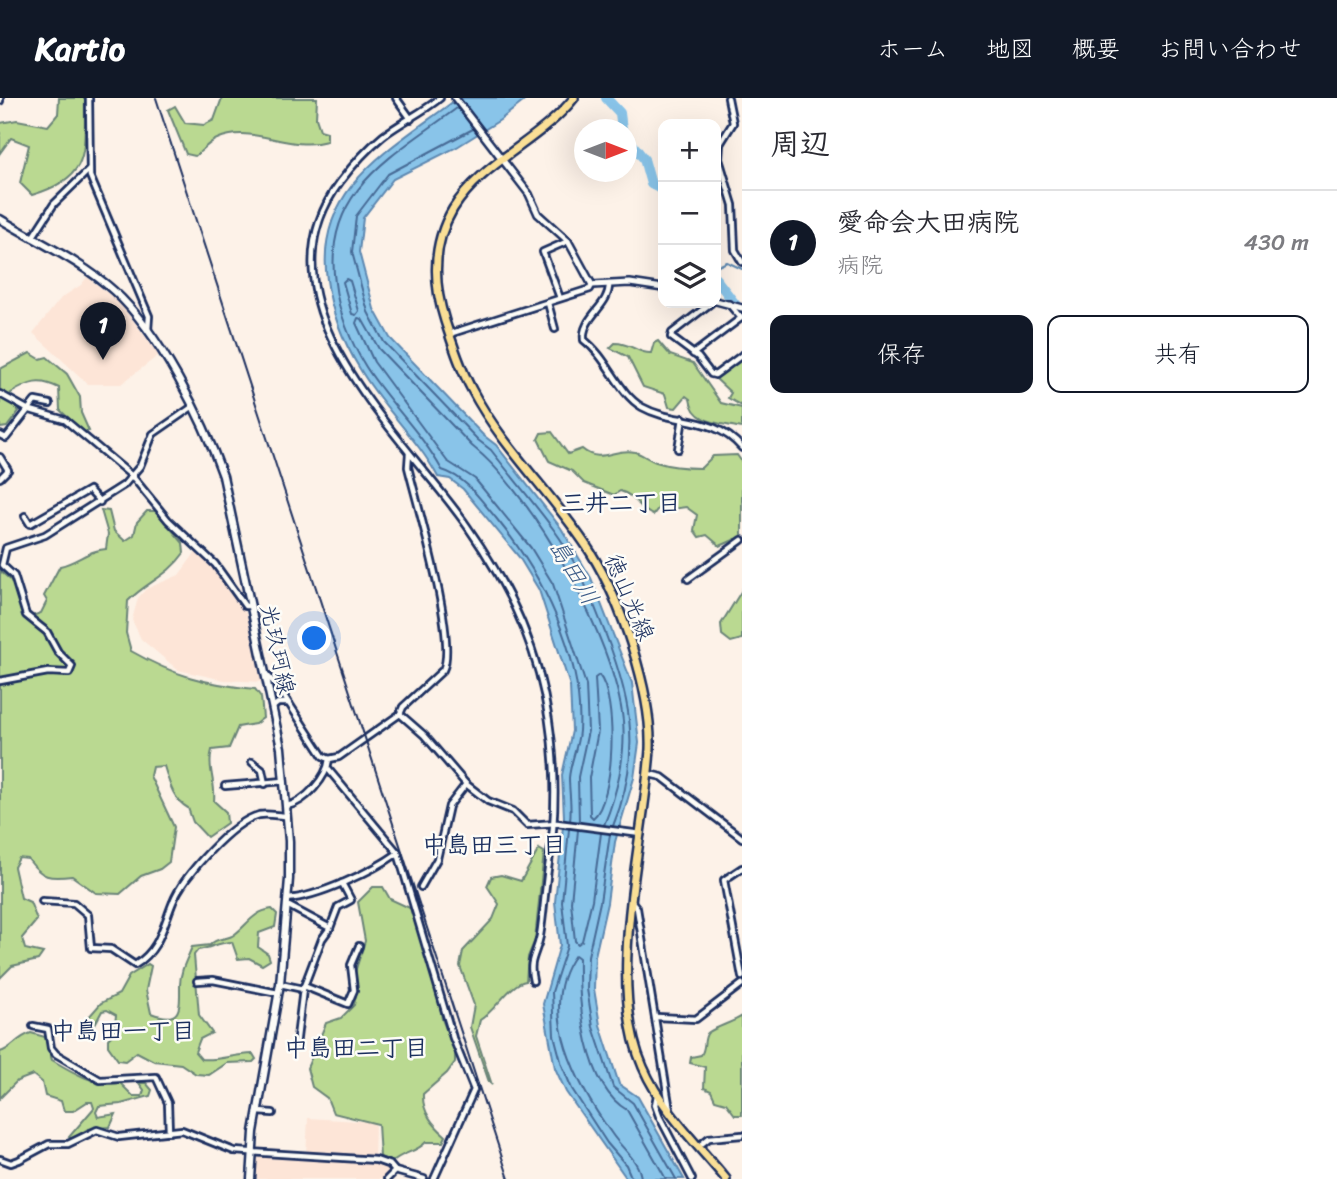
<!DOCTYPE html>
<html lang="ja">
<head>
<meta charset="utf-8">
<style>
  body { margin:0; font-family:Sriracha,"Klee One",sans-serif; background:#f7f7f7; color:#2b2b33 }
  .controls { position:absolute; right:21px; top:21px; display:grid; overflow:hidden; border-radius:14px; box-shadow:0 7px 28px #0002 }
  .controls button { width:63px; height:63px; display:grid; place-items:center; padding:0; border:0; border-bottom:2px solid #e1e1e2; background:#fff; color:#2b2b33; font:35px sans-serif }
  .compass { position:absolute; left:574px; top:21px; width:63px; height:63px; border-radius:50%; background:#fff; box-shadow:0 7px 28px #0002; rotate:90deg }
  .you { position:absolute; left:315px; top:541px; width:24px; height:24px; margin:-18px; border:5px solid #fff; border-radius:50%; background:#1a73e8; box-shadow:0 0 0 10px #1a73e833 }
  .badge { display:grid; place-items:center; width:46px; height:46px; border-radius:50%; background:#111827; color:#fff; font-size:23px; font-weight:700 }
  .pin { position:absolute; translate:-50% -58px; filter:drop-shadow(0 2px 4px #0008) }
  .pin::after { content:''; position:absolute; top:37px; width:24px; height:21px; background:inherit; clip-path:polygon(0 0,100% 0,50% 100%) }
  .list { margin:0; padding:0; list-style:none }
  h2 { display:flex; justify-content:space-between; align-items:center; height:91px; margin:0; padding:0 28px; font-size:30px }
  h2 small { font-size:23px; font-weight:400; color:#7c7c81 }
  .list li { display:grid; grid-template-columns:46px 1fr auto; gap:21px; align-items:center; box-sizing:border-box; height:105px; padding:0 28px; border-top:2px solid #e1e1e2 }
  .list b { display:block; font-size:26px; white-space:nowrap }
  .list p { margin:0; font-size:23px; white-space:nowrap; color:#7c7c81 }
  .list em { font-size:23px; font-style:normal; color:#7c7c81 }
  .actions { display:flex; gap:14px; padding:21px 28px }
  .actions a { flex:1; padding:16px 0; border:2px solid #111827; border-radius:14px; text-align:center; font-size:24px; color:#111827 }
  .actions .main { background:#111827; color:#fff }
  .icon { flex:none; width:38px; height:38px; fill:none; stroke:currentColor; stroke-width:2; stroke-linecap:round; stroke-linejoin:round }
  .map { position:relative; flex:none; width:742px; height:1081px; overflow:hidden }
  header { display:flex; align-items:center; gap:42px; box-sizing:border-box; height:98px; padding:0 35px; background:#111827; color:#fff }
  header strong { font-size:33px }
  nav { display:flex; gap:38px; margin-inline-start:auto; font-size:24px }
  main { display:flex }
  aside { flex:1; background:#fff }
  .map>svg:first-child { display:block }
</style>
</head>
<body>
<header>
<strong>Kartio</strong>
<nav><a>ホーム</a><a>地図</a><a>概要</a><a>お問い合わせ</a></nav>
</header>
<main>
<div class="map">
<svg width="742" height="1081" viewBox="0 0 742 1081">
  <rect width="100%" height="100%" fill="#fdf2e8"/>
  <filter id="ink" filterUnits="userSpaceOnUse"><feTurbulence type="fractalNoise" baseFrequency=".0143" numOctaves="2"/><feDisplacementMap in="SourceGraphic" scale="14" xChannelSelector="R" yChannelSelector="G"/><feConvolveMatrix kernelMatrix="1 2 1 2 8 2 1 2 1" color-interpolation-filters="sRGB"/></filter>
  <g filter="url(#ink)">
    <g fill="#fde5d7">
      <path d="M87,179L120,205L159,257L121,286H88L33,235L61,200L81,187Z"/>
      <path d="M198,451L240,501L249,523L262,584L224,582L178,572L141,541L132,522L138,500L146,491L179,477Z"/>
      <path d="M308,1020L375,1024L374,1065L392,1071L383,1081H257V1056L306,1058Z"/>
    </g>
    <g fill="#bad991" stroke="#6a8478" stroke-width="2">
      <path d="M59,0H85C84,54 92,79 32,97L20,85L29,47L11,40L0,55V25L17,22L48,28L58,16Z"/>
      <path d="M222,0H317L316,20L320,32L327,34V43C286,54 254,25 217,41C209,44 202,53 195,58L186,56L168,12L175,8L185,25L204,27L214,22Z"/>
      <path d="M658,243L670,257L693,265L721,305L742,310V330C722,325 693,326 690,301L686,298L676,310L669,309L665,296L643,289L628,259L610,250L615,245C631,245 639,256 651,255L654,245Z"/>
      <path d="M30,255L40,261L47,259L67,276L80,299L81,315L89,333L83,334L60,312L59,290C39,280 30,284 11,295L10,304L19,313L7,329L0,330V271Z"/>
      <path d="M742,260V308L728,300L731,295L715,280Z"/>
      <path d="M552,334L568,356L582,351C601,367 615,349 635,354C642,356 649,362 656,364C671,369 685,370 701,370L713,358L737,357L742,364V445L736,441L720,448L707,437L699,439L694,432L697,417L686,409L672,411L660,408L653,417C639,412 636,397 620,393L614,397L584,385L572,373L549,363L538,341L541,335Z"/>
      <path d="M101,412L109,413L114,433L125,443L134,437L137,424L147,413H156L183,445L184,455C167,479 148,483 128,503L126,535L131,553C175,578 205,586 255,591L261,599L263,620L255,626L238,629L229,650L212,652C207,670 216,684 214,703L226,714L227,725L207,739L193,724L188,710C173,702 169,684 164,668L152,669L150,678L174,729L169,764L160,771L141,778L120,796L96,795L72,778C49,781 42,780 28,761L19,760L14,769L21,800L30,804L37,822L22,840L25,851L43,855L38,862L12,868L0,880V473L13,484L23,517L29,519L41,515L47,503L44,498L60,468C78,464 88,452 106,451L108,436Z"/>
      <path d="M742,492V541L731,544L722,537L721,526Z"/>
      <path d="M539,751L544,754L535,842L528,859L526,883C510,885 496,912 480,922L476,938L492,987L489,984L470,929L474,907L460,868L463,853L493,821L499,806L487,788L491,779L501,777L521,783Z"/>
      <path d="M373,789H383L390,801L414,812L436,884L442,921L455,954V964L447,975L423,996C422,1014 433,1027 446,1038L443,1044H426C416,1055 402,1054 392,1064L380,1059L378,1026L333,1015L327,1000L312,989L307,970L326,925L341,920L354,907L357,892L355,874L365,843L358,804Z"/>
      <path d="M272,811L277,816L275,829L259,835L258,849L268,856L270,862L262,867L249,860L238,861L232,844C219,844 211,850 198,852L194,857L199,917L212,935L200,941L195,954L201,961C219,963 235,956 253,956L256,961L253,964L227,965L209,977L196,976L181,966L154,963L137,954L125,963L118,962L108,948V941L114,935L116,917L107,912L102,913L95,926L87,921L101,905L119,896L129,878L148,866L151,868L146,892L151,915C182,927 180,910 180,887C180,873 187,861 192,849L210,847C218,838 227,843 235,836C248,826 254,813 272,811Z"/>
      <path d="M742,918V1017H735L726,1005L715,1002L711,993L704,990L705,969L690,965L691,959L701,957C706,950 703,942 707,936C709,931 735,924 742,918Z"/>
      <path d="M31,935L45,939L52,962C72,974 97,989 120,985L133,998H142L144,992L139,985H146L152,992L150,998L121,1006L99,1008L96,1014L98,1019L116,1016L110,1029L88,1031L72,1041L69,1039L94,1010L92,1004H87L73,1013H64L61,1003L45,998L42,984L33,977L17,983L0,1000V954C12,951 16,940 31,935Z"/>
    </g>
    <path fill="#89c4e9" stroke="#5d88b1" stroke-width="2" d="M458,0H528L500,22L457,49L393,81L363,120L359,154L374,211L390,240L483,337L496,347L561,430L591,480L632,585L639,645L634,680L615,744L607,805L595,858L594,891L600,927L619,986L638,999L684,1081H627L566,994L555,970L543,906L560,847L555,804L564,719L562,677L572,633L570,588L539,492L519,459L463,391L450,381L438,379C417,340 383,310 360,271C344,245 331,213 327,182C314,88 394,49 458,0Z"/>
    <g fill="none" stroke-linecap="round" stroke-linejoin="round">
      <g stroke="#476b96" stroke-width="2">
        <path d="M457,10C393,58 322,92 335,185C338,213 351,245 366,269C389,305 421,334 442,372C466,379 480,401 496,420C542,476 584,558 579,633C578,649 570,665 569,680C569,694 572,709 570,723"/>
        <path d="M473,31L388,76L356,118L352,154L368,214L384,244L478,342L491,352C512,379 534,405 554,432C574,459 588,491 600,522C630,595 644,652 613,728"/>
        <path d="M346,181L350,183L359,213L356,217L352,216L343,184Z"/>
        <path d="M599,577C618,599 615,702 593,720L590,717L589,680L598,633L595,580Z"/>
        <path d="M579,724L578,679L588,633L586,587L553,486L531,450L475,381L447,363L374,264L356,225L358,220L362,221L379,251L472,348C535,398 615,543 623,623C626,657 617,696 604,727"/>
        <path d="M569,731L562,804L567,848L552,894L554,937L562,967L572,991L607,1045L626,1067L632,1081"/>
        <path d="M578,732L571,804L575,843L578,846L582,843L592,802L601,735"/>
        <path d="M610,736L600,804L588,858L587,891L593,929L613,989L633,1005L676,1081"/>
        <path d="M641,1081C640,1063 622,1051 612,1036C579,990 535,912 575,857L579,860C578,904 585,988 627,1012L666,1081"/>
      </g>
      <path stroke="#5d88b1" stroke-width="2" d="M716,169L727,164L742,171"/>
      <g stroke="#89c4e9" stroke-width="10">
        <path d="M606,0L620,15L622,32"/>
        <path d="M626,38L644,61L651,86L663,92"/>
        <path d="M716,181L742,215"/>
      </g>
      <defs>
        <g id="minor">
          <path d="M89,0L90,78L149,218L148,232"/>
          <path d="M396,0L411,21"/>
          <path d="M440,0C422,15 401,24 383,38C367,51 352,68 340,84C250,206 403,336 467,428C498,472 525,523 539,575C555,635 559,702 549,764C545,788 544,814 540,838C536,858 528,861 533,883"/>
          <path d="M728,0L733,25L720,46L719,61L733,107L735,152L742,164"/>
          <path d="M0,3V0"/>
          <path d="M32,140L54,106L89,72"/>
          <path d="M609,186C610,208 581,219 584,242C608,260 618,295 642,309C674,327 713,316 742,350"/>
          <path d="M560,200L543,154L568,143"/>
          <path d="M548,205L555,231"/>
          <path d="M711,205L672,235L671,239L698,259L711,276L715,277L742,257"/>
          <path d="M729,206L741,220"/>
          <path d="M449,236L590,191L592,187"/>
          <path d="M693,256L741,220"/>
          <path d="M0,296L27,311L65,322L132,378L168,422L215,466L245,508H251"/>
          <path d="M0,337L6,340L35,303L50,306"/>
          <path d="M678,351L683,320"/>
          <path d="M0,359L8,372L0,380"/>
          <path d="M25,418L30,426L89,392L100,404"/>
          <path d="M688,481L742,442"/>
          <path d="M266,576L279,590L323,658L329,661L339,659L400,616L403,609L443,572C458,543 417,406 408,369L409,355"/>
          <path d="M0,583L48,574L69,575L72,568L58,554L47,534L26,517L14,478L2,467L6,450L45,437L124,387L140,368L153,336L192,309"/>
          <path d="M273,609L278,605H288"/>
          <path d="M400,616L424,637L466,686L488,703L513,713L527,727L557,725L641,736"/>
          <path d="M252,664L262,672L265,686"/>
          <path d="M328,671L398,755L453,940L474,992L434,1081"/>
          <path d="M649,676L662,679L742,740"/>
          <path d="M225,688L284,683"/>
          <path d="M287,708C305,704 327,680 329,661"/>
          <path d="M742,770L724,782L742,879"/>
          <path d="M421,789L437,761L449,708L466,686"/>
          <path d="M287,801C318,799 373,773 398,755"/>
          <path d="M42,803L74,805L88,817L91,850L111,851L135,867C160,852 163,828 173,804C183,778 232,724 259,717C268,715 278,718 286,718"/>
          <path d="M633,805L637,810L670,1012"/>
          <path d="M287,807L330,830L322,841L303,891L296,948"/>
          <path d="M330,830L338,809L351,802L342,785"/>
          <path d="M197,883L213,882L278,895"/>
          <path d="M280,886L303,891"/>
          <path d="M304,888L348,906L354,892L351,867L359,848"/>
          <path d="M657,919L696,921L742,886"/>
          <path d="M33,928L48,931L51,950L56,956L100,982L156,979L168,1005L169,1034"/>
          <path d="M657,997L655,1007L659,1018L692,1081"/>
          <path d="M258,1014L273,1015"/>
          <path d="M699,1048L709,1040L742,1037"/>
          <path d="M0,1061L11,1065L19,1062L49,1046H68L97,1032L119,1039L182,1032L234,1053L376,1062L390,1067L395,1073L424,1081"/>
          <path d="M387,1081L395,1073"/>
        </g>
        <g id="tertiary">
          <path d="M455,0L529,96L538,116L568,143L592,187L630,185L663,190"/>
          <path d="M716,203L742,210"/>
        </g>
        <path id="secondary" d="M0,121C38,144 81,163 114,193C159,234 203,321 223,378L281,650L289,743V781L280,886L254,1034L251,1081"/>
        <path id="primary" d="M574,0C540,43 482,64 453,111C432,146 433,185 445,223C453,247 460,270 472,292C503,351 556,399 591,455C621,503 652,595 650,651C644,745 605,884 643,969C661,1011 697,1046 726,1081"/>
      </defs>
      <use href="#minor" stroke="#1b2f5e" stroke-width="10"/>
      <use href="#tertiary" stroke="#1b2f5e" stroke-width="10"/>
      <use href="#secondary" stroke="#1b2f5e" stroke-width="11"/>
      <use href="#primary" stroke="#1b2f5e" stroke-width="12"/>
      <use href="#minor" stroke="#fdfcf7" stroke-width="4.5"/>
      <use href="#tertiary" stroke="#fdfcf7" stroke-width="5"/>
      <use href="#secondary" stroke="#fdfcf7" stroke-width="6"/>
      <use href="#primary" stroke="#fadf96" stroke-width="7"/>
      <path stroke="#1b2f5e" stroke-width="2" d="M156,0L509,1081"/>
    </g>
  </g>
  <g text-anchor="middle" stroke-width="5" stroke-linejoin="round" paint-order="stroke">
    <g font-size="23" fill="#1b2f5e" stroke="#fdfcf7">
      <text transform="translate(630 499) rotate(67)" y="8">徳山光線</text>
      <text transform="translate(278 551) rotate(78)" y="8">光玖珂線</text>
    </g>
    <g font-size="24" font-weight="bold" fill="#1b2f5e" stroke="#fdfcf7">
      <text x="621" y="413">三井二丁目</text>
      <text x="494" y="755">中島田三丁目</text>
      <text x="123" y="941">中島田一丁目</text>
      <text x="356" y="958">中島田二丁目</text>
    </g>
    <g font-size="24" font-style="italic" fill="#3c5c88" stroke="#fdfcf7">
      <text transform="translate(574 474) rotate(59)" y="8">島田川</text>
    </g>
  </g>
</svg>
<div class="controls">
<button>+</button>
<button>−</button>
<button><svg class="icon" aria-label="layers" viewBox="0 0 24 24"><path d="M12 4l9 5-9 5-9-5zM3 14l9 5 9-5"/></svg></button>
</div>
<svg class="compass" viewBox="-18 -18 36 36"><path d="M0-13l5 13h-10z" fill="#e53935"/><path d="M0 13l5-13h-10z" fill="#7c7c81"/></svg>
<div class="you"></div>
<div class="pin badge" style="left:103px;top:262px">1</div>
</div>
<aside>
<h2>周辺<small></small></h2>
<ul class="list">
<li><span class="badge">1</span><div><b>愛命会大田病院</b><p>病院</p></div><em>430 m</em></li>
</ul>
<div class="actions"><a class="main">保存</a><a>共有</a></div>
</aside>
</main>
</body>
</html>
